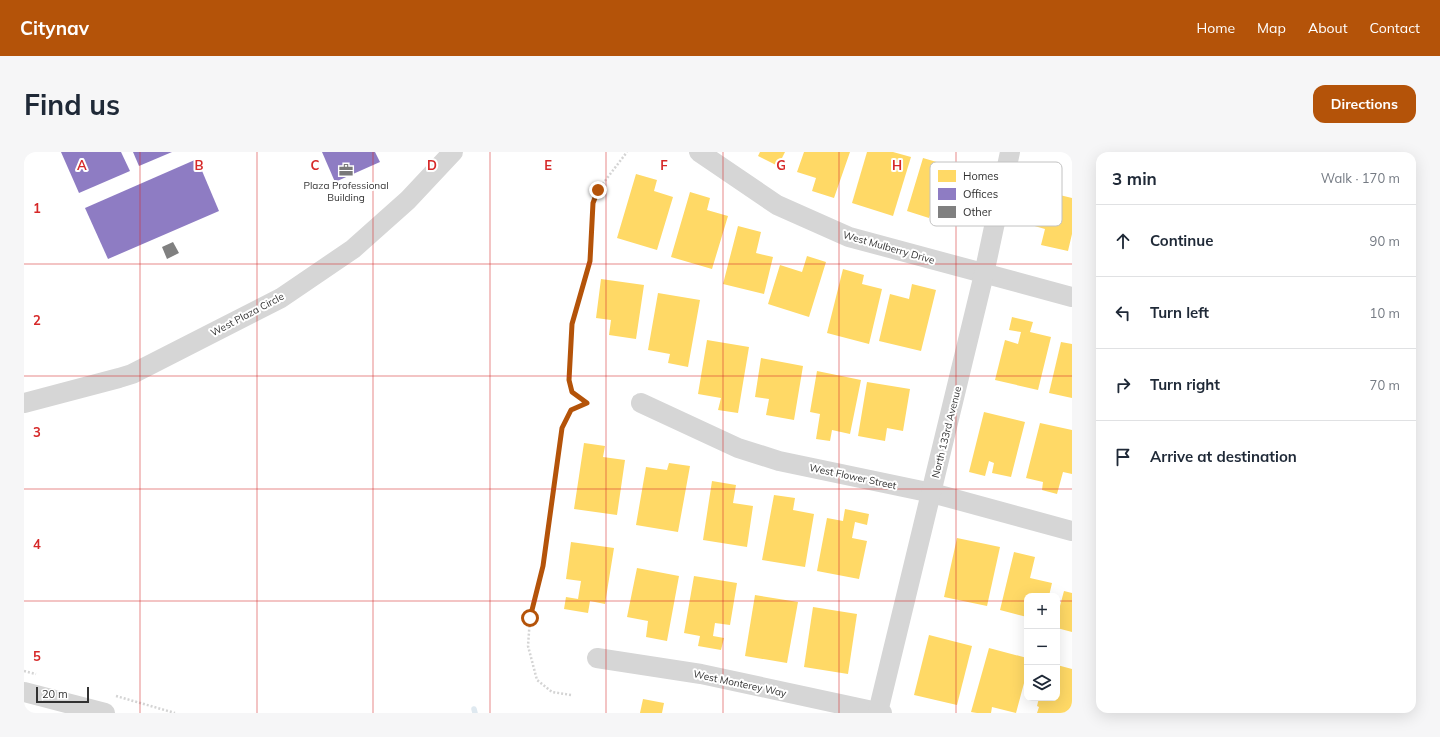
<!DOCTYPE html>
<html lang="en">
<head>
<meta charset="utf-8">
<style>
  body { margin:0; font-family:Mulish,sans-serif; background:#f6f6f7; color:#1f2937 }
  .controls { position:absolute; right:12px; bottom:12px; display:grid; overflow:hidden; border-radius:8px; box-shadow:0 4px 16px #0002 }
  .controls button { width:36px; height:36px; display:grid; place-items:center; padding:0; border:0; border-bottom:1px solid #e0e1e3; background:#fff; color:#1f2937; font:20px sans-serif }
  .scale { position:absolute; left:12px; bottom:10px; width:53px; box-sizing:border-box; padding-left:4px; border:2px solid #323232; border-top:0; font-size:11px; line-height:14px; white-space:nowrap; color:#323232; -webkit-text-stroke:3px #fff; paint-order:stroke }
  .stop { position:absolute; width:12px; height:12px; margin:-9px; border:3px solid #b45309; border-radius:50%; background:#fff }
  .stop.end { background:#b45309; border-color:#fff; box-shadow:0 1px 4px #0008 }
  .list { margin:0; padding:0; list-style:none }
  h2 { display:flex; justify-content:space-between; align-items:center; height:52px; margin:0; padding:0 16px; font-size:17px }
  h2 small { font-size:13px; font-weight:400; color:#747a83 }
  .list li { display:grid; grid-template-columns:26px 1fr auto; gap:12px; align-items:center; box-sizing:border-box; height:72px; padding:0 16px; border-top:1px solid #e0e1e3 }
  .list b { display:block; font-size:15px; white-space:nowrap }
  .list em { font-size:13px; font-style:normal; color:#747a83 }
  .icon { flex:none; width:22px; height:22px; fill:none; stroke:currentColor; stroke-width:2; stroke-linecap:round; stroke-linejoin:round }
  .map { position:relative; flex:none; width:1048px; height:561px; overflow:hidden; border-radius:12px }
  header { display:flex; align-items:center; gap:24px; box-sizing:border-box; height:56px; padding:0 20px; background:#b45309; color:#fff }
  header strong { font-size:19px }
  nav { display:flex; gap:22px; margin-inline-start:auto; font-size:14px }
  .intro { display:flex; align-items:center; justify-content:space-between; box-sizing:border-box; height:96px; padding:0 24px }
  h1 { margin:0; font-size:28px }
  .button { padding:10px 18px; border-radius:12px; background:#b45309; color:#fff; font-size:14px; font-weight:700 }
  main { display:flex; gap:24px; padding:0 24px }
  aside { flex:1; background:#fff; border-radius:12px; box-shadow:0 4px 16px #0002 }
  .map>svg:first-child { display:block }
</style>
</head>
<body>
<header>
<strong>Citynav</strong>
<nav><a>Home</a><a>Map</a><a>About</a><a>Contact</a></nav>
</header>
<div class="intro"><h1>Find us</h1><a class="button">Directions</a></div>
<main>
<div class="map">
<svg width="1048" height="561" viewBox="0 0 1048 561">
  <rect width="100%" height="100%" fill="#fff"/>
  <g fill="#ffd966">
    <path d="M736,0H761L754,14L734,4Z"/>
    <path d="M780,0H826L810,46L788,39L792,26L773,20Z"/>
    <path d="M843,0H869L887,5L869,64L828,51Z"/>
    <path d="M899,6L940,18L928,57L910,51L905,66L883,59Z"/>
    <path d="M612,22L633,28L630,39L649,45L633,98L593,86Z"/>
    <path d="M1015,38L1048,46V82L1044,99L1017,93L1021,77L1007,73Z"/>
    <path d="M666,40L686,46L683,58L704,64L688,117L647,105Z"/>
    <path d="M714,74L737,80L732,101L749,105L740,142L699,132Z"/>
    <path d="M783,104L802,110L785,165L744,152L756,113L778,120Z"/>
    <path d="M819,117L840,123L838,132L858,137L845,192L803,181Z"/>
    <path d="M577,127L620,133L612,187L585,183L587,168L572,166Z"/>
    <path d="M888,132L912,138L897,199L855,189L866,142L885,147Z"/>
    <path d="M634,141L676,148L664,215L644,211L646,202L624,198Z"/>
    <path d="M988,165L1009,170L1006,180L1027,185L1014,238L971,228L981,188L994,192L997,180L985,178Z"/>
    <path d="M683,188L725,195L714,261L694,258L697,246L674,242Z"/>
    <path d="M1037,190L1048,192V246L1025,241Z"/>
    <path d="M737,206L779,214L770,268L742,263L745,247L731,245Z"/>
    <path d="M793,219L837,228L826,282L808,278L806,289L792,287L796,262L786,260Z"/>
    <path d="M843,230L886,237L879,279L863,276L861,289L834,284Z"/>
    <path d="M960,260L1001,270L987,325L968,321L970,311L965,309L961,324L945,320Z"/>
    <path d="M1016,271L1048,278V322L1039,320L1033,342L1018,338L1019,330L1002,326Z"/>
    <path d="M560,291L581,294L579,305L601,308L593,363L550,357Z"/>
    <path d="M645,311L666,314L654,380L612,373L622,315L643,318Z"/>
    <path d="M688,329L712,333L709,351L729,354L723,395L679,388Z"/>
    <path d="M750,343L771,346L769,358L790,362L781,415L738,408Z"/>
    <path d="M821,357L845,362L843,373L831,370L828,386L843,389L835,427L793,419L803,366L819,369Z"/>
    <path d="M933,386L976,395L963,454L920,445Z"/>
    <path d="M547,390L590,396L581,452L566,449L564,461L540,457L542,445L554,447L557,429L542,427Z"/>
    <path d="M990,400L1011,405L1006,426L1028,431L1025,444H1003V465L976,458Z"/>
    <path d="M613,416L655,424L643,489L622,485L624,469L603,465Z"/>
    <path d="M670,424L713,431L706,473L691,471L689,484L700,486L697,498L674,494L676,484L660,481Z"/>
    <path d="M1040,439L1048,441V480L1033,476V465Z"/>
    <path d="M731,443L774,450L763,511L721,504Z"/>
    <path d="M789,455L833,462L824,522L780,515Z"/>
    <path d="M905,483L948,494L933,553L890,543Z"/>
    <path d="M965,496L1003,506V520L992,561L968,555L967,561H953L947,560Z"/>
    <path d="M1033,513L1048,517V561H1013L1015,555L1013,554L1015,546H1033Z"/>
    <path d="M619,547L640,551L638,561H616Z"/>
  </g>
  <g fill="#8e7cc3">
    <path d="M37,0H97L106,19L55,41Z"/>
    <path d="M109,0H148L115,14Z"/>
    <path d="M298,0H351L356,10L311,30Z"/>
    <path d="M173,7L195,59L84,107L61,56Z"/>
  </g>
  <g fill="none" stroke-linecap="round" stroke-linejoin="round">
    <path stroke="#dfe9f0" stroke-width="5.5" d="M450,557L451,561"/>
  </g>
  <path fill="#808080" d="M149,90L155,101L143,107L138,95Z"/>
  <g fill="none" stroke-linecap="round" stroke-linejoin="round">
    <g stroke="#d4d4d4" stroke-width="2.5" stroke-dasharray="2 2" stroke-linecap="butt">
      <path d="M0,519L12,522"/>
      <path d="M547,543L528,540L513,528L504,494L506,466L519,414L538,276L547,258L563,251L548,240L545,228L548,172L565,109L569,51L571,45L574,38L603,0"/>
      <path d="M92,544L151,561"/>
    </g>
    <g stroke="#d6d6d6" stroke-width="20">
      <path d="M675,0L753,53L825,85L1048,145"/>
      <path d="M0,251L95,226L108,222L257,146L329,97L384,48L429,0"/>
      <path d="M617,251L714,296L755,309L908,341L1048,379"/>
      <path d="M573,506L677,522L858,561"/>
      <path d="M0,540L81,561"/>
      <path d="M854,560L960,122L986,0"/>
    </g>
  </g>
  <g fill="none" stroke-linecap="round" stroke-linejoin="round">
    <path stroke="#b45309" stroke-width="5" d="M506,466L519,414L538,276L547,258L563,251L548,240L545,228L548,172L566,109L569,51L574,38"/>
  </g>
  <path fill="none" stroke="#d62828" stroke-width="1" stroke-opacity="0.55" d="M116,0V561M233,0V561M349,0V561M466,0V561M582,0V561M699,0V561M815,0V561M932,0V561M0,112H1048M0,224H1048M0,337H1048M0,449H1003M1033,449H1048"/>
  <defs>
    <symbol id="office-bare" viewBox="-9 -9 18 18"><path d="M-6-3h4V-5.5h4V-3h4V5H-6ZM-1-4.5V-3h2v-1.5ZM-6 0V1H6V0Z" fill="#7a7a7a" stroke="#fff" stroke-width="2.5" paint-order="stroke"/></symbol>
  </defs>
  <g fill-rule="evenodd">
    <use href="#office-bare" x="312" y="8" width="20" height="20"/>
  </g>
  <g text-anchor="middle" stroke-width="4" stroke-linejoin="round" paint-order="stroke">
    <g font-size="10" fill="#323232" stroke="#fff">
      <text x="322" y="37">Plaza Professional<tspan x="322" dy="12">Building</tspan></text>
    </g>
    <g font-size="10" fill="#323232" stroke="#fff">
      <text transform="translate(865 95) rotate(16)" y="4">West Mulberry Drive</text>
      <text transform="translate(223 162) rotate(-28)" y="4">West Plaza Circle</text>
      <text transform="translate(922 280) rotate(-76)" y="4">North 133rd Avenue</text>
      <text transform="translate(829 324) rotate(12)" y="4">West Flower Street</text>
      <text transform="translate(716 531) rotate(12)" y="4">West Monterey Way</text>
    </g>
  </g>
  <rect x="906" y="10" width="132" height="64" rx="6" fill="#fff" stroke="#c2c2c2" stroke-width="1"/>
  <rect x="914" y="18" width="18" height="12" fill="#ffd966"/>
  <rect x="914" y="36" width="18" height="12" fill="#8e7cc3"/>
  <rect x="914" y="54" width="18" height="12" fill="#808080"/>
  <g font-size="11" fill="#323232">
    <text x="939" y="28">Homes</text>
    <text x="939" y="46">Offices</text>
    <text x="939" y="64">Other</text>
  </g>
  <g font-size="13" text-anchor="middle" font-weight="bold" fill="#d62828" stroke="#fff" stroke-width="4" stroke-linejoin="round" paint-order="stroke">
    <text x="58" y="18">A</text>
    <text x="175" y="18">B</text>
    <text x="291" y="18">C</text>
    <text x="408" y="18">D</text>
    <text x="524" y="18">E</text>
    <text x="640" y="18">F</text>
    <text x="757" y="18">G</text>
    <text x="873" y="18">H</text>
    <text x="13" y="61">1</text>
    <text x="13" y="173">2</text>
    <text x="13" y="285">3</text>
    <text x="13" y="397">4</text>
    <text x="13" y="509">5</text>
  </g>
</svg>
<div class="controls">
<button>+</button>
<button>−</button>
<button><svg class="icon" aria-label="layers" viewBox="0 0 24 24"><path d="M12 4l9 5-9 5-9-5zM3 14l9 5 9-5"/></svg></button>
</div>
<div class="scale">20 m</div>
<div class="stop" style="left:506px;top:466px"></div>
<div class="stop end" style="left:574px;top:38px"></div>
</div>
<aside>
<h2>3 min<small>Walk · 170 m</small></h2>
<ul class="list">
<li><svg class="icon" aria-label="ahead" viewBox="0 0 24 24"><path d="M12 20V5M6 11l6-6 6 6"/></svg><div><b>Continue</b></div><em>90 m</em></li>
<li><svg class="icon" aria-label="left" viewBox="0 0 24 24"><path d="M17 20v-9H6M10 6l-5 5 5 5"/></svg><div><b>Turn left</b></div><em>10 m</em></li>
<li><svg class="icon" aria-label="right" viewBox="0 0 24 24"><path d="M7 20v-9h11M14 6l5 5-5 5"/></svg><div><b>Turn right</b></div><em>70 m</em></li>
<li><svg class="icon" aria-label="arrive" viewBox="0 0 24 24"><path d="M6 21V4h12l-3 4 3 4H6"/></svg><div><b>Arrive at destination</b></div></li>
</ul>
</aside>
</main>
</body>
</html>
